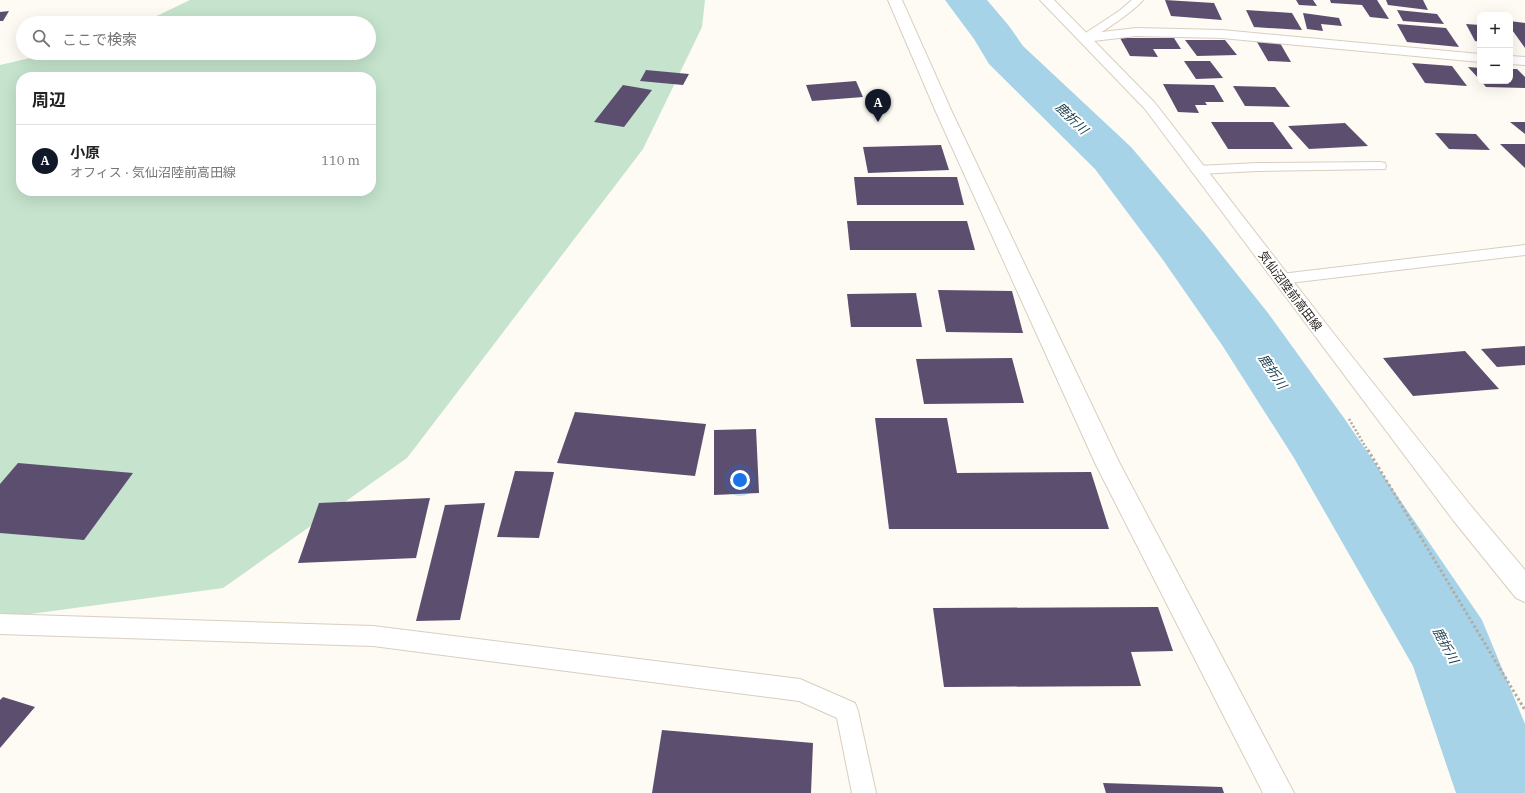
<!DOCTYPE html>
<html lang="ja">
<head>
<meta charset="utf-8">
<style>
  body { margin:0; font-family:"IBM Plex Serif","Noto Sans JP",serif; background:#f6f6f6; color:#222 }
  .controls { position:absolute; right:12px; top:12px; display:grid; overflow:hidden; border-radius:8px; box-shadow:0 4px 16px #0002 }
  .controls button { width:36px; height:36px; display:grid; place-items:center; padding:0; border:0; border-bottom:1px solid #e0e0e0; background:#fff; color:#222; font:20px sans-serif }
  .you { position:absolute; left:740px; top:480px; width:14px; height:14px; margin:-10px; border:3px solid #fff; border-radius:50%; background:#1a73e8; box-shadow:0 0 0 6px #1a73e833 }
  .badge { display:grid; place-items:center; width:26px; height:26px; border-radius:50%; background:#111827; color:#fff; font-size:13px; font-weight:700 }
  .pin { position:absolute; translate:-50% -33px; filter:drop-shadow(0 1px 2px #0008) }
  .pin::after { content:''; position:absolute; top:21px; width:14px; height:12px; background:inherit; clip-path:polygon(0 0,100% 0,50% 100%) }
  .list { margin:0; padding:0; list-style:none }
  h2 { display:flex; justify-content:space-between; align-items:center; height:52px; margin:0; padding:0 16px; font-size:17px }
  h2 small { font-size:13px; font-weight:400; color:#767676 }
  .list li { display:grid; grid-template-columns:26px 1fr auto; gap:12px; align-items:center; box-sizing:border-box; height:72px; padding:0 16px; border-top:1px solid #e0e0e0 }
  .list b { display:block; font-size:15px; white-space:nowrap }
  .list p { margin:0; font-size:13px; white-space:nowrap; color:#767676 }
  .list em { font-size:13px; font-style:normal; color:#767676 }
  .icon { flex:none; width:22px; height:22px; fill:none; stroke:currentColor; stroke-width:2; stroke-linecap:round; stroke-linejoin:round }
  .map { position:relative; flex:none; width:1525px; height:793px; overflow:hidden }
  .search { position:absolute; background:#fff; box-shadow:0 4px 16px #0002; left:16px; top:16px; width:360px; height:44px; display:flex; align-items:center; gap:10px; box-sizing:border-box; padding:0 14px; border-radius:22px; color:#767676; font-size:15px }
  .panel { position:absolute; background:#fff; box-shadow:0 4px 16px #0002; left:16px; top:72px; width:360px; height:124px; border-radius:16px }
  .map>svg:first-child { display:block }
</style>
</head>
<body>
<div class="map">
<svg width="1525" height="793" viewBox="0 0 1525 793">
  <rect width="100%" height="100%" fill="#fefaf4"/>
  <path fill="#c5e3cd" fill-rule="evenodd" d="M190,0H705L702,27L643,149L407,458L223,588L8,617L0,614V65L52,53H369V23H142ZM21,77H371V191H21Z"/>
  <g fill="none" stroke-linecap="round" stroke-linejoin="round">
    <path fill="#a6d3e7" fill-rule="evenodd" d="M945,0H987L1009,26L1023,46L1131,147L1205,234L1268,313L1344,418L1482,620L1525,724V793H1456L1413,666L1294,458L1222,345L1163,260L1095,169L989,64L974,39Z"/>
  </g>
  <g fill="#5c4e6e">
    <path d="M1165,0L1214,3L1222,20L1171,16Z"/>
    <path d="M1296,0H1313L1317,6L1299,5Z"/>
    <path d="M1330,0H1377L1389,19L1370,17L1362,5L1331,3Z"/>
    <path d="M1386,0H1423L1428,10L1388,5Z"/>
    <path d="M1246,10L1292,13L1302,30L1254,27Z"/>
    <path d="M1397,10L1437,14L1444,24L1403,21Z"/>
    <path d="M9,11L3,21H0V12Z"/>
    <path d="M1303,13L1339,18L1342,26L1321,24L1323,31L1307,29Z"/>
    <path d="M1510,21L1525,23V48L1510,27Z"/>
    <path d="M1397,24L1446,28L1459,47L1407,42Z"/>
    <path d="M1466,24L1480,25V42L1475,41Z"/>
    <path d="M1120,38H1174L1181,49H1153L1158,57L1130,56Z"/>
    <path d="M1185,40H1225L1237,55L1197,56Z"/>
    <path d="M1257,42L1280,43L1291,62L1268,61Z"/>
    <path d="M1184,61H1210L1223,78L1196,79Z"/>
    <path d="M1412,63L1452,66L1467,86L1425,83Z"/>
    <path d="M1468,67L1480,68V80Z"/>
    <path d="M1510,69H1517L1525,77V88L1486,87L1481,81H1510Z"/>
    <path d="M646,70L689,74L683,85L640,81Z"/>
    <path d="M856,81L863,97L812,101L806,85Z"/>
    <path d="M1163,84L1214,85L1224,102H1205L1207,105H1195L1199,113L1178,112Z"/>
    <path d="M623,85L652,90L624,127L594,122Z"/>
    <path d="M1233,86L1275,87L1290,107L1245,106Z"/>
    <path d="M1211,122H1273L1293,149H1228Z"/>
    <path d="M1510,122H1525V134Z"/>
    <path d="M1345,123L1368,146L1309,149L1288,126Z"/>
    <path d="M1435,133L1476,134L1490,150L1449,149Z"/>
    <path d="M1500,144H1525V168Z"/>
    <path d="M941,145L949,170L868,173L863,147Z"/>
    <path d="M854,177H957L964,205H857Z"/>
    <path d="M847,221H967L975,250H850Z"/>
    <path d="M938,290L1012,291L1023,333L946,332Z"/>
    <path d="M916,293L922,327H851L847,294Z"/>
    <path d="M1525,346V365L1497,367L1481,349Z"/>
    <path d="M1465,351L1499,389L1413,396L1383,358Z"/>
    <path d="M1012,358L1024,403L924,404L916,359Z"/>
    <path d="M575,412L706,424L695,476L557,463Z"/>
    <path d="M875,418H947L957,473L1091,472L1109,529H889Z"/>
    <path d="M756,429L759,493L714,495V430Z"/>
    <path d="M18,463L133,473L84,540L0,533V484Z"/>
    <path d="M515,471L554,472L539,538L497,537Z"/>
    <path d="M430,498L416,558L298,563L319,503Z"/>
    <path d="M485,503L460,620L416,621L445,505Z"/>
    <path d="M1158,607L1173,651L1131,652L1141,686L944,687L933,608Z"/>
    <path d="M3,697L35,707L0,748V700Z"/>
    <path d="M662,730L813,743L811,793H652Z"/>
    <path d="M1103,783L1222,787L1224,793H1106Z"/>
  </g>
  <g fill="none" stroke-linecap="round" stroke-linejoin="round">
    <defs>
      <g id="lane">
        <path d="M1132,0H1143C1136,9 1091,43 1081,40L1080,38L1081,36L1119,11Z"/>
        <path d="M1380,162L1385,163L1386,166L1385,169L1258,171L1198,174L1193,173L1191,170L1193,167L1198,166L1258,163Z"/>
        <path d="M1525,245V255L1281,284L1276,283L1274,279L1276,275L1281,274Z"/>
        <path d="M0,614L373,626L800,679L855,703L858,711L876,793H852L837,718L799,701L373,646L0,634Z"/>
      </g>
      <g id="street">
        <path d="M888,0H902L952,112L1119,462L1294,793H1263L1096,465L936,112Z"/>
        <path d="M1136,28L1222,30L1480,54V62L1222,38L1136,36L1085,42L1080,41L1078,38L1080,35L1085,34Z"/>
        <path d="M1510,56L1525,57V65L1510,64Z"/>
      </g>
      <path id="primary" d="M1040,0H1054L1155,103L1338,339L1471,506L1525,570V602L1516,598L1453,520L1145,109Z"/>
    </defs>
    <use href="#lane" stroke="#d9cec0" stroke-width="2"/>
    <use href="#street" stroke="#d9cec0" stroke-width="2"/>
    <use href="#primary" stroke="#d9cec0" stroke-width="2"/>
    <path stroke="#b0aca6" stroke-width="2.5" stroke-dasharray="2 2" stroke-linecap="butt" d="M1349,419L1368,451"/>
    <path stroke="#b0aca6" stroke-width="3" stroke-dasharray="2.5 2.5" stroke-linecap="butt" d="M1368,450L1525,710"/>
    <use href="#lane" fill="#fff" fill-rule="evenodd"/>
    <use href="#street" fill="#fff" fill-rule="evenodd"/>
    <use href="#primary" fill="#fff" fill-rule="evenodd"/>
  </g>
  <g text-anchor="middle" stroke-width="4" stroke-linejoin="round" paint-order="stroke">
    <g font-size="12" fill="#28241f" stroke="#fff">
      <text transform="translate(1290 291) rotate(53)" y="4">気仙沼陸前高田線</text>
    </g>
    <g font-size="13" font-style="italic" fill="#163c4c" stroke="#fff">
      <text transform="translate(1072 118) rotate(44)" y="5">鹿折川</text>
      <text transform="translate(1273 371) rotate(56)" y="5">鹿折川</text>
      <text transform="translate(1446 645) rotate(62)" y="5">鹿折川</text>
    </g>
  </g>
</svg>
<div class="controls">
<button>+</button>
<button>−</button>
</div>
<div class="you"></div>
<div class="pin badge" style="left:878px;top:122px">A</div>
<div class="search"><svg class="icon" aria-label="search" viewBox="0 0 24 24"><circle cx="10" cy="10" r="6"/><path d="M15 15l6 6"/></svg>ここで検索</div>
<section class="panel">
<h2>周辺<small></small></h2>
<ul class="list">
<li><span class="badge">A</span><div><b>小原</b><p>オフィス · 気仙沼陸前高田線</p></div><em>110 m</em></li>
</ul>
</section>
</div>
</body>
</html>
